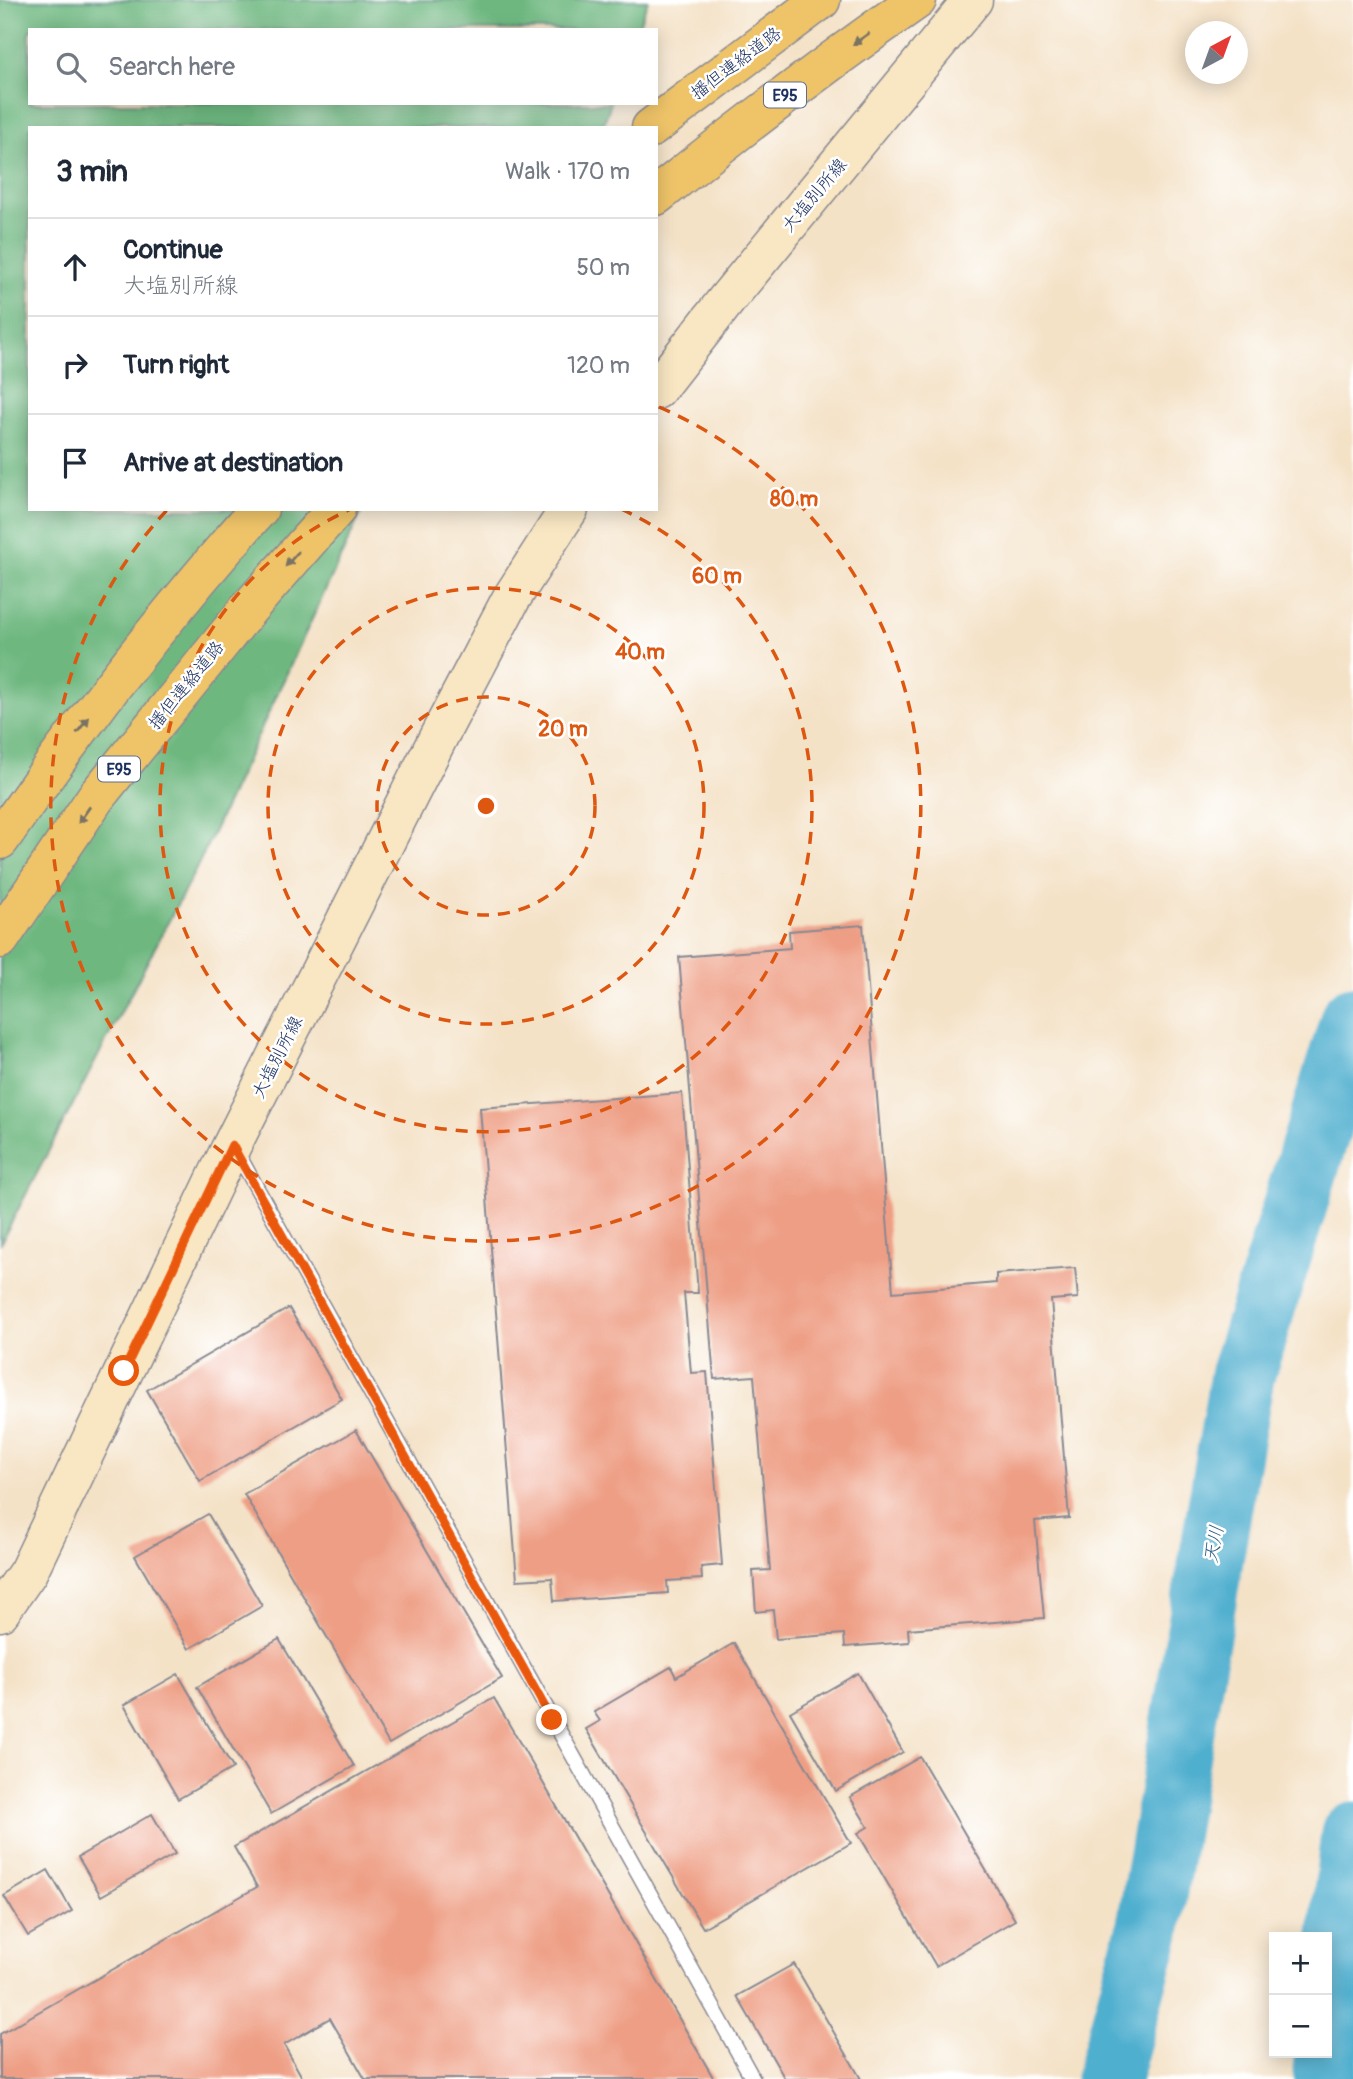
<!DOCTYPE html>
<html lang="en">
<head>
<meta charset="utf-8">
<style>
  body { margin:0; font-family:Pangolin,"Klee One",sans-serif; background:#f2f2f3; color:#1f2937 }
  .controls { position:absolute; right:21px; bottom:21px; display:grid; overflow:hidden; border-radius:0px; box-shadow:0 4px 18px #0003 }
  .controls button { width:63px; height:63px; display:grid; place-items:center; padding:0; border:0; border-bottom:2px solid #e0e1e3; background:#fff; color:#1f2937; font:35px sans-serif }
  .compass { position:absolute; left:1185px; top:21px; width:63px; height:63px; border-radius:50%; background:#fff; box-shadow:0 4px 18px #0003; rotate:41deg }
  .stop { position:absolute; width:21px; height:21px; margin:-16px; border:5px solid #ea580c; border-radius:50%; background:#fff }
  .stop.end { background:#ea580c; border-color:#fff; box-shadow:0 2px 7px #0008 }
  .list { margin:0; padding:0; list-style:none }
  h2 { display:flex; justify-content:space-between; align-items:center; height:91px; margin:0; padding:0 28px; font-size:30px }
  h2 small { font-size:23px; font-weight:400; color:#747a83 }
  .list li { display:grid; grid-template-columns:46px 1fr auto; gap:21px; align-items:center; box-sizing:border-box; height:98px; padding:0 28px; border-top:2px solid #e0e1e3 }
  .list b { display:block; font-size:26px; white-space:nowrap }
  .list p { margin:0; font-size:23px; white-space:nowrap; color:#747a83 }
  .list em { font-size:23px; font-style:normal; color:#747a83 }
  .icon { flex:none; width:38px; height:38px; fill:none; stroke:currentColor; stroke-width:2; stroke-linecap:round; stroke-linejoin:round }
  .map { position:relative; flex:none; width:1353px; height:2079px; overflow:hidden }
  .search { position:absolute; background:#fff; box-shadow:0 4px 18px #0003; left:28px; top:28px; width:630px; height:77px; display:flex; align-items:center; gap:18px; box-sizing:border-box; padding:0 24px; border-radius:0px; color:#747a83; font-size:26px }
  .panel { position:absolute; background:#fff; box-shadow:0 4px 18px #0003; left:28px; top:126px; width:630px; height:385px; border-radius:0px }
  .map>svg:first-child { display:block }
</style>
</head>
<body>
<div class="map">
<svg width="1353" height="2079" viewBox="0 0 1353 2079">
  <rect width="100%" height="100%" fill="#fff"/>
  <filter id="ink" filterUnits="userSpaceOnUse"><feTurbulence type="fractalNoise" baseFrequency=".0143" numOctaves="2"/><feDisplacementMap in="SourceGraphic" scale="14" xChannelSelector="R" yChannelSelector="G"/><feConvolveMatrix kernelMatrix="1 2 1 2 8 2 1 2 1" color-interpolation-filters="sRGB"/></filter>
  <filter id="wash" filterUnits="userSpaceOnUse"><feTurbulence type="fractalNoise" baseFrequency=".00686" numOctaves="4" result="noise"/><feDisplacementMap in="SourceGraphic" scale="28" xChannelSelector="R" yChannelSelector="G"/><feGaussianBlur stdDeviation="1.57" result="paint"/><feColorMatrix in="noise" values="0 0 0 0 0 0 0 0 0 0 0 0 0 0 0 0 0 1.4 0 .05"/><feComposite in="paint" operator="in"/></filter>
  <g filter="url(#wash)">
    <rect width="100%" height="100%" fill="#f4e2c7"/>
    <path fill="#6eb880" stroke="#44746f" stroke-width="2" d="M0,0H648L637,30H30V103H611L602,128H30V509H363L198,865L0,1244Z"/>
    <g fill="none" stroke-linecap="round" stroke-linejoin="round">
      <path stroke="#50afcf" stroke-width="10" d="M1322,2079L1325,2070L1353,2059"/>
      <g stroke="#50afcf" stroke-width="65">
        <path d="M1325,2070L1353,1834"/>
        <path d="M1108,2079L1148,1932L1242,1376L1353,1018"/>
      </g>
    </g>
    <g id="blocks">
      <g fill="#ee9e84">
        <path d="M863,925L893,1292L996,1283V1274L1075,1268L1078,1298L1051,1300L1069,1518L1035,1521L1044,1618L908,1629L909,1642L845,1647L844,1634L776,1639L773,1610L756,1612L753,1571L770,1570L754,1376L714,1379L679,957L790,948L789,931Z"/>
        <path d="M682,1093L698,1293H684L691,1373L707,1372L722,1565L701,1567L702,1579L667,1581L668,1593L554,1601L552,1578L517,1580L480,1108Z"/>
        <path d="M289,1308L342,1399L200,1481L147,1390Z"/>
        <path d="M356,1430L502,1678L389,1744L244,1494Z"/>
        <path d="M208,1514L262,1606L189,1649L135,1556Z"/>
        <path d="M279,1639L354,1766L271,1814L197,1687Z"/>
        <path d="M734,1643L851,1843L703,1928L586,1729L600,1721L594,1712L671,1667L676,1677Z"/>
        <path d="M858,1673L903,1752L836,1791L790,1712Z"/>
        <path d="M178,1674L233,1768L178,1799L124,1705Z"/>
        <path d="M494,1698L714,2079H365L330,2018L284,2045L303,2079H0V2034L257,1887L234,1847Z"/>
        <path d="M920,1757L1015,1920L936,1966L858,1833L868,1827L850,1797Z"/>
        <path d="M152,1814L175,1854L101,1896L78,1857Z"/>
        <path d="M48,1870L72,1911L28,1936L4,1896Z"/>
        <path d="M794,1964L861,2079H785L737,1996Z"/>
      </g>
    </g>
  </g>
  <g filter="url(#ink)">
    <use href="#blocks" fill-opacity="0" stroke="#888892" stroke-width="2"/>
    <g fill="none" stroke-linecap="round" stroke-linejoin="round">
      <defs>
        <path id="lane" d="M235,1149L753,2079"/>
        <g id="secondary">
          <path d="M656,390L728,298L973,0"/>
          <path d="M0,1612L28,1572L232,1145L439,736L511,599L569,509"/>
        </g>
        <g id="highway">
          <path d="M651,128L821,0"/>
          <path d="M656,196C741,128 828,62 917,0"/>
          <path d="M0,840C79,725 166,614 259,509"/>
          <path d="M0,939L96,797L249,608L336,509"/>
        </g>
      </defs>
      <use href="#lane" stroke="#888892" stroke-width="17"/>
      <use href="#secondary" stroke="#888892" stroke-width="41"/>
      <use href="#highway" stroke="#888892" stroke-width="41"/>
      <use href="#lane" stroke="#fff" stroke-width="14"/>
      <use href="#secondary" stroke="#f9e7c3" stroke-width="38"/>
      <use href="#highway" stroke="#efc469" stroke-width="38"/>
    </g>
    <defs><path id="oneway-solid" d="M-6-.8H1V-3.2L6.5 0L1 3.2V.8H-6Z" transform="scale(1.75)"/></defs>
    <g fill="#7a7263">
      <use href="#oneway-solid" transform="translate(861 39) rotate(145)"/>
      <use href="#oneway-solid" transform="translate(292 559) rotate(131)"/>
      <use href="#oneway-solid" transform="translate(83 725) rotate(-52)"/>
      <use href="#oneway-solid" transform="translate(84 815) rotate(125)"/>
    </g>
  </g>
  <g fill="none" stroke-linecap="round" stroke-linejoin="round" filter="url(#ink)">
    <path stroke="#ea580c" stroke-width="9" d="M124,1371L232,1145L552,1720"/>
  </g>
  <g fill="none" stroke="#de5710" stroke-width="3.5" stroke-dasharray="12 9">
    <circle cx="486" cy="806" r="109"/>
    <circle cx="486" cy="806" r="218"/>
    <path d="M621 509A326 326 0 1 1 351 509"/>
    <path d="M659 407A435 435 0 1 1 168 509"/>
  </g>
  <g text-anchor="middle" stroke-width="5" stroke-linejoin="round" paint-order="stroke">
    <g fill="#fff" stroke="#5f6d8e" stroke-width="2">
      <rect x="764" y="82.5" width="42" height="25" rx="5"/>
      <rect x="98" y="756.5" width="42" height="25" rx="5"/>
    </g>
    <g font-size="16" font-weight="bold" fill="#1b2f5e">
      <text x="785" y="101">E95</text>
      <text x="119" y="775">E95</text>
    </g>
    <g font-size="18" fill="#1b2f5e" stroke="#fff">
      <text transform="translate(736 63) rotate(-37)" y="6">播但連絡道路</text>
      <text transform="translate(814 195) rotate(-50)" y="6">大塩別所線</text>
      <text transform="translate(186 685) rotate(-51)" y="6">播但連絡道路</text>
      <text transform="translate(277 1057) rotate(-63)" y="6">大塩別所線</text>
    </g>
    <g font-size="19" font-style="italic" fill="#2e5c86" stroke="#fff">
      <text transform="translate(1213 1544) rotate(-80)" y="7">天川</text>
    </g>
  </g>
  <circle cx="486" cy="806" r="10" fill="#de5710" stroke="#fff" stroke-width="3.5"/>
  <g font-size="21" text-anchor="middle" font-weight="bold" fill="#de5710" stroke="#fff" stroke-width="5" stroke-linejoin="round" paint-order="stroke">
    <text x="794" y="506">80 m</text>
    <text x="717" y="583">60 m</text>
    <text x="640" y="659">40 m</text>
    <text x="563" y="736">20 m</text>
  </g>
</svg>
<div class="controls">
<button>+</button>
<button>−</button>
</div>
<svg class="compass" viewBox="-18 -18 36 36"><path d="M0-13l5 13h-10z" fill="#e53935"/><path d="M0 13l5-13h-10z" fill="#747a83"/></svg>
<div class="stop" style="left:124px;top:1371px"></div>
<div class="stop end" style="left:552px;top:1720px"></div>
<div class="search"><svg class="icon" aria-label="search" viewBox="0 0 24 24"><circle cx="10" cy="10" r="6"/><path d="M15 15l6 6"/></svg>Search here</div>
<section class="panel">
<h2>3 min<small>Walk · 170 m</small></h2>
<ul class="list">
<li><svg class="icon" aria-label="ahead" viewBox="0 0 24 24"><path d="M12 20V5M6 11l6-6 6 6"/></svg><div><b>Continue</b><p>大塩別所線</p></div><em>50 m</em></li>
<li><svg class="icon" aria-label="right" viewBox="0 0 24 24"><path d="M7 20v-9h11M14 6l5 5-5 5"/></svg><div><b>Turn right</b></div><em>120 m</em></li>
<li><svg class="icon" aria-label="arrive" viewBox="0 0 24 24"><path d="M6 21V4h12l-3 4 3 4H6"/></svg><div><b>Arrive at destination</b></div></li>
</ul>
</section>
</div>
</body>
</html>
